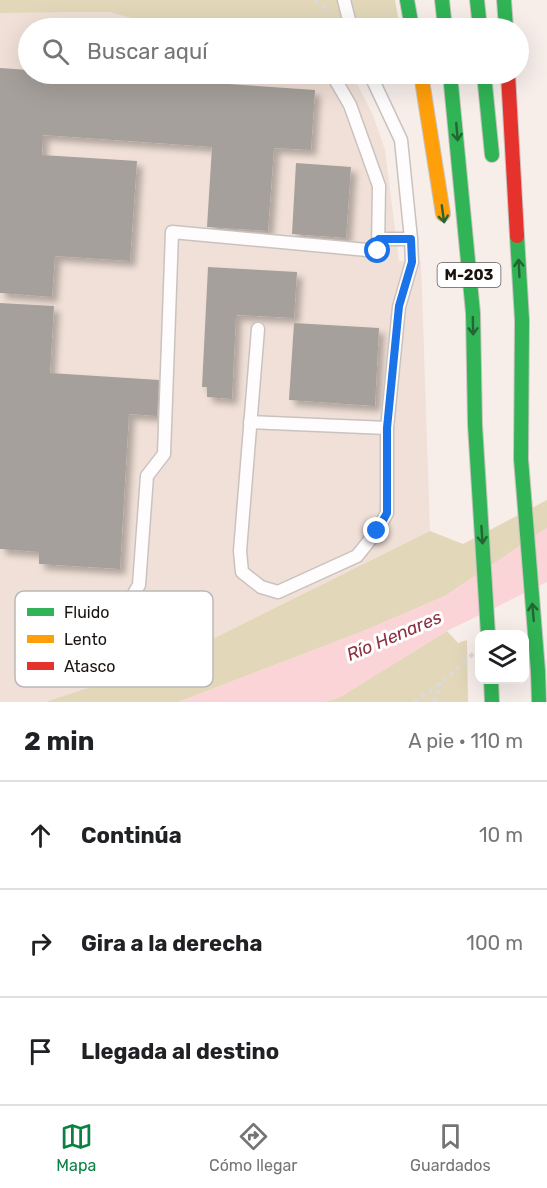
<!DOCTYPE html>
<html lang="es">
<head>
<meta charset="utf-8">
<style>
  body { margin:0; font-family:Rubik,sans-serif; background:#f2f2f2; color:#202124 }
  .controls { position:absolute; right:18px; bottom:18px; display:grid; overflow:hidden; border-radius:12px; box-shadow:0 6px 24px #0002 }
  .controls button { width:54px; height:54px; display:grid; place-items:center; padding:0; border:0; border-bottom:2px solid #e0e0e0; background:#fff; color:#202124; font:30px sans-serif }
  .stop { position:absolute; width:18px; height:18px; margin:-14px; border:4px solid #1a73e8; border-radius:50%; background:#fff }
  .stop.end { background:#1a73e8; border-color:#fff; box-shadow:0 2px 6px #0008 }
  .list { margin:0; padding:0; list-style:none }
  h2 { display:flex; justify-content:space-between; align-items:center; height:78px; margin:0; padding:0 24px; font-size:26px }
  h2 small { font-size:20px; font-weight:400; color:#757577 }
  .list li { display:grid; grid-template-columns:39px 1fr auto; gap:18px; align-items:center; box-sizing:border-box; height:108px; padding:0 24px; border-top:2px solid #e0e0e0 }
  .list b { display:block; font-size:22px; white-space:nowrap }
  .list em { font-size:20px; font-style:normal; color:#757577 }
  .icon { flex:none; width:33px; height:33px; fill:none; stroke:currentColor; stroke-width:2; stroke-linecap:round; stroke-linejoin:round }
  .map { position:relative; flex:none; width:547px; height:702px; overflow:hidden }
  .search { position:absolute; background:#fff; box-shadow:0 6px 24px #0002; left:18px; right:18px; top:18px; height:66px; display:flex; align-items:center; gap:15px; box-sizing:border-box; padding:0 21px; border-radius:33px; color:#757577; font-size:22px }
  .sheet { height:402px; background:#fff }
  nav { display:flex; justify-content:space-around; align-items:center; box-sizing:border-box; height:84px; border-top:2px solid #e0e0e0; background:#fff; font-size:16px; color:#757577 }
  nav a { display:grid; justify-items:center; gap:3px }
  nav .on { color:#0b8043 }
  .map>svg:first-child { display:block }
</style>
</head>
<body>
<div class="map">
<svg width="547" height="702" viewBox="0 0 547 702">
  <defs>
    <filter id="shadow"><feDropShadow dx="5.5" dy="5.5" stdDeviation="3" flood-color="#0004"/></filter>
  </defs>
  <rect width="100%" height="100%" fill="#f7eeea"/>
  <path fill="#f0e0d7" d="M109,12L168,28H28V74H352L373,115L385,150L399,261L421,262L430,531L166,662L45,702H0V13Z"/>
  <g fill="#e2d7b9">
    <path d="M0,0H395L400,28H168L109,12L0,13Z"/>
    <path d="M547,500V528L445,596L366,630L178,702H45L166,662L430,531L463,544Z"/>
    <path d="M447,631L458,643L467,640L468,702H324L340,697Z"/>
  </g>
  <path fill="#fad4d6" d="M547,528V582L447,631L340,697L324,702H178L366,630L445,596Z"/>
  <g fill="#a6a09c" filter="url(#shadow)">
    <path d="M0,68L28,70V74H83L315,90L311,150L274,148L268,231L207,227L212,147L43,135L42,155L137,161L130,261L55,256L52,297L0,293Z"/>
    <path d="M296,163L351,167L346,238L292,234Z"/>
    <path d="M208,267L297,272L294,318L236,315L232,399L207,397V387H202Z"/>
    <path d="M0,303L54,306L50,373L159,380L157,416L129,414L120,569L39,564V552L0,549Z"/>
    <path d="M294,323L379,328L375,406L289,400Z"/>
  </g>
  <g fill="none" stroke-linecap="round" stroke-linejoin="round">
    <defs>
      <g id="lane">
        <path d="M344,0L351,28"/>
        <path d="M379,239H411"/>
        <path d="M258,329L240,551L242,572L261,587L278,592L357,556L377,531L387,513V428L399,307L412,262L411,239L401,140L370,74"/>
        <path d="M250,422L387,428"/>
        <path d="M46,635L110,619L127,605L139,585L147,476L164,454L172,232L378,251L379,186L350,105L332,74"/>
      </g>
      <g id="fast">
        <path d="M407,0L412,28"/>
        <path d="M442,0L445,28"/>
        <path d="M477,0L480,28"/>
        <path d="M504,0L506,28"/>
        <path d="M450,74L473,313L475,425L488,634"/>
        <path d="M484,74L492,155"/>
        <path d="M517,236L522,320L521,459"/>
        <path d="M538,671L539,702"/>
        <path d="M491,680L492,702"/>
      </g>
      <path id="slow" d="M421,74L443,214"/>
      <path id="jam" d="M508,74L517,236"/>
    </defs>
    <use href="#lane" stroke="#c9c3bf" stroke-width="15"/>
    <use href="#fast" stroke="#c9c3bf" stroke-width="16"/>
    <use href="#slow" stroke="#c9c3bf" stroke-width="16"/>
    <use href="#jam" stroke="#c9c3bf" stroke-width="16"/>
    <g stroke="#dcdad8" stroke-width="4" stroke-dasharray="4.5 4.5" stroke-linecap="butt">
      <path d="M315,0L331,12"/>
      <path d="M414,702L441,683L474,653"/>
      <path d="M434,702L441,683"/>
    </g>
    <use href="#lane" stroke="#fefcfc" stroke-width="12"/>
    <use href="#fast" stroke="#30b455" stroke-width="14"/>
    <use href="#slow" stroke="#ff9f0a" stroke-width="14"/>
    <use href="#jam" stroke="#e5322d" stroke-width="14"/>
    <defs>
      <path id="fast-bridge" d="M521,459L538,671"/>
    </defs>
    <use href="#fast-bridge" stroke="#c9c3bf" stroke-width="16" stroke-linecap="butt"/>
    <use href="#fast-bridge" stroke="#30b455" stroke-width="14"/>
  </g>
  <defs><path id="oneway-shaft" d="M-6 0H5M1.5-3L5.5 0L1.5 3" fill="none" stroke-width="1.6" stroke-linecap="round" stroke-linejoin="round" transform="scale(1.5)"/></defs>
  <g stroke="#256433">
    <use href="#oneway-shaft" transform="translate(457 132) rotate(85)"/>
    <use href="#oneway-shaft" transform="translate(443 214) rotate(82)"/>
    <use href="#oneway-shaft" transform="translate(519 268) rotate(-93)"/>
    <use href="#oneway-shaft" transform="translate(473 326) rotate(89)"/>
    <use href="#oneway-shaft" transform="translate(482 535) rotate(86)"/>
    <use href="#oneway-shaft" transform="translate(533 612) rotate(-95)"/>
  </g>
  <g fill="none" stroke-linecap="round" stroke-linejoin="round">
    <path stroke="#1a73e8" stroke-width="8" d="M377,531L387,513V428L399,306L412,262L411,239H379L378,251"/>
  </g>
  <g text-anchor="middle" stroke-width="6" stroke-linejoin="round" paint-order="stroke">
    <rect fill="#fff" stroke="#5f5a58" stroke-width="1.5" x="437.5" y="263" width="63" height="24" rx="4.5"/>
    <g font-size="15" font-weight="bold" fill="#1a1411">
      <text x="469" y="280">M-203</text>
    </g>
    <g font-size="18" font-style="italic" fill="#8c3042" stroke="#fff">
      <text transform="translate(394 636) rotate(-23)" y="6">Río Henares</text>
    </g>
  </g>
  <rect x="15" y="591" width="198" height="96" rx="9" fill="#fff" stroke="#bab8b8" stroke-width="1.5"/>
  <rect x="27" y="608" width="27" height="8" fill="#30b455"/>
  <rect x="27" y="635" width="27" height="8" fill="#ff9f0a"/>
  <rect x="27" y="662" width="27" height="8" fill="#e5322d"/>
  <g font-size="16" fill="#1a1411">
    <text x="64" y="618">Fluido</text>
    <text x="64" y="645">Lento</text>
    <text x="64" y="672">Atasco</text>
  </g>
</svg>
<div class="controls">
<button><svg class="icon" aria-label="layers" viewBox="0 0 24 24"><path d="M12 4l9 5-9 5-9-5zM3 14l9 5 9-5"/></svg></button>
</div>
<div class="stop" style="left:378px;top:251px"></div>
<div class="stop end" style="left:377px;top:531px"></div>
<div class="search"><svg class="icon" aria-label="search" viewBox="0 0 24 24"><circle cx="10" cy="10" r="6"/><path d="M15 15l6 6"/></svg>Buscar aquí</div>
</div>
<section class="sheet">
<h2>2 min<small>A pie · 110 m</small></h2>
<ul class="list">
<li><svg class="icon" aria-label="ahead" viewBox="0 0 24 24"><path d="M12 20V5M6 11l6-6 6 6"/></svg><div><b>Continúa</b></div><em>10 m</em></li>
<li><svg class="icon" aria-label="right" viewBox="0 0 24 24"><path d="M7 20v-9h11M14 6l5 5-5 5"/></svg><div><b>Gira a la derecha</b></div><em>100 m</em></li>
<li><svg class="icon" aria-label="arrive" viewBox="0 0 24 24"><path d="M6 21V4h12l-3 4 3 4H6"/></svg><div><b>Llegada al destino</b></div></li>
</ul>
</section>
<nav>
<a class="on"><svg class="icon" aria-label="map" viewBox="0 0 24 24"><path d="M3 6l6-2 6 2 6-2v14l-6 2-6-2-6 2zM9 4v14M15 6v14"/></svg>Mapa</a>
<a><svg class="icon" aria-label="directions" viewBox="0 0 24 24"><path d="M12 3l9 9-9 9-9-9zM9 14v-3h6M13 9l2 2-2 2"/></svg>Cómo llegar</a>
<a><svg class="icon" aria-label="saved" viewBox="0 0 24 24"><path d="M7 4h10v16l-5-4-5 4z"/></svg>Guardados</a>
</nav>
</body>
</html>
